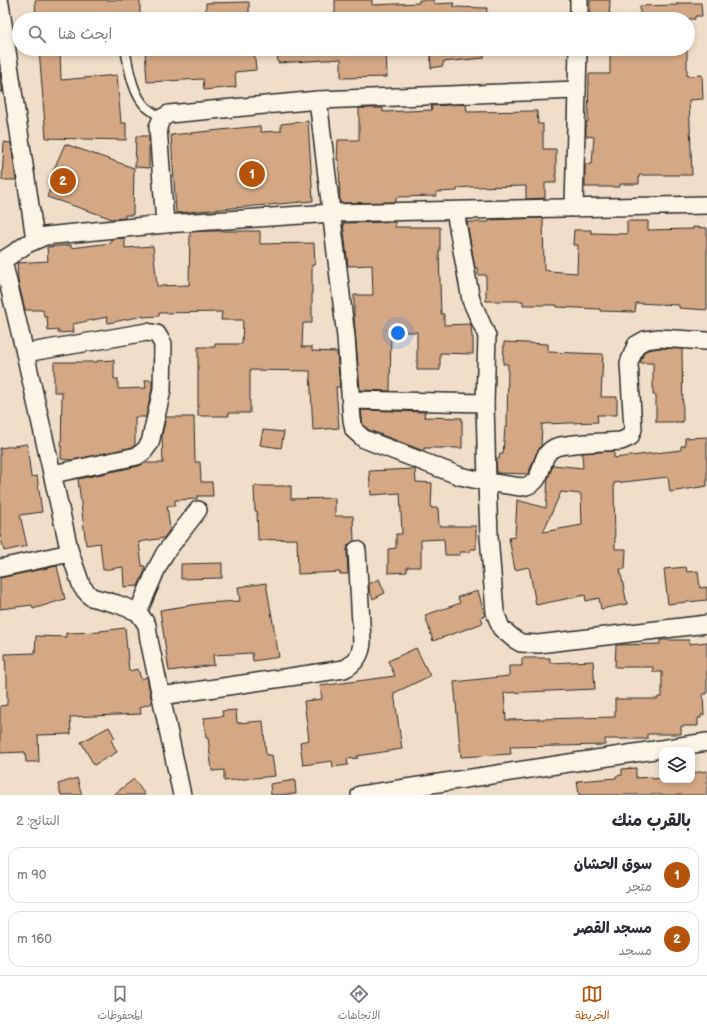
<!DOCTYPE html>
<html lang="ar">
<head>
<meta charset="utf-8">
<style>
  body { margin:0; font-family:"Balsamiq Sans","Playpen Sans Arabic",sans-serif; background:#f2f2f3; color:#2b2b33; direction:rtl }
  .controls { position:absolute; right:12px; bottom:12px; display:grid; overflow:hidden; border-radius:8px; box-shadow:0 2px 6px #0003 }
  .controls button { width:36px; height:36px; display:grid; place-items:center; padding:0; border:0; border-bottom:1px solid #e1e1e2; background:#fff; color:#2b2b33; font:20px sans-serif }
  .you { position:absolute; left:398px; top:333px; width:14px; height:14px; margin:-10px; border:3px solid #fff; border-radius:50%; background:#1a73e8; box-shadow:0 0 0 6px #1a73e833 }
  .badge { display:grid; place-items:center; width:26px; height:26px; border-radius:50%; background:#b45309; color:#fff; font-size:13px; font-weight:700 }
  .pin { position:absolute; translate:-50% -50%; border:2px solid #fff; box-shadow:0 1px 4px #0006 }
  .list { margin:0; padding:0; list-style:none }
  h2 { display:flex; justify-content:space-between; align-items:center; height:52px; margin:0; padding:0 16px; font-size:17px }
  h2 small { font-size:13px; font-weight:400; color:#7c7c81 }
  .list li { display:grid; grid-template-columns:26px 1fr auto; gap:12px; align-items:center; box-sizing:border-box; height:56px; margin:0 8px 8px; padding:0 8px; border:1px solid #e1e1e2; border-radius:12px }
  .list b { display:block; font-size:15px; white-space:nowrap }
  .list p { margin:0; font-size:13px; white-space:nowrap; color:#7c7c81 }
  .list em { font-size:13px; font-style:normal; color:#7c7c81 }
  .icon { flex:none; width:22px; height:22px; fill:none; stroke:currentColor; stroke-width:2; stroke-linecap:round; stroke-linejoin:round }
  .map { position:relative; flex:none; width:707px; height:795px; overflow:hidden; direction:ltr }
  .search { position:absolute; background:#fff; box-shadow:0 2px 6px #0003; left:12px; right:12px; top:12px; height:44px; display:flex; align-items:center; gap:10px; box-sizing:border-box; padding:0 14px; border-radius:22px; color:#7c7c81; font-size:15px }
  .sheet { height:180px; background:#fff }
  nav { display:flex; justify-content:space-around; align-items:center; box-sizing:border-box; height:56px; border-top:1px solid #e1e1e2; background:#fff; font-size:11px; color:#7c7c81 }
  nav a { display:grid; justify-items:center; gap:2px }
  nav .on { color:#b45309 }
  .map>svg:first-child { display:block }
</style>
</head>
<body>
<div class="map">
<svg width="707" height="795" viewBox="0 0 707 795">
  <rect width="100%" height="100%" fill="#f0dec8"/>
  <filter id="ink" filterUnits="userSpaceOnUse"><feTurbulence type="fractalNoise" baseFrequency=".025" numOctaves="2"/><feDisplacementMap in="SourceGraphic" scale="8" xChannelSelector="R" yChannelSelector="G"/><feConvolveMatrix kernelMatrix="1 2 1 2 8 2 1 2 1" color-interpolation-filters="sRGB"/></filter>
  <g filter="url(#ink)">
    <g fill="#d4a885" stroke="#2b2b2b" fill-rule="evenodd">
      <path d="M35,0H140V19H108V16L64,19H36Z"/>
      <path d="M335,0H372V5L419,3V0H434V4L454,3V7L487,8L486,19H335Z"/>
      <path d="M590,0H610L609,19L590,18Z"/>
      <path d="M249,2V19H206V3Z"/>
      <path d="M677,3H701L702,16H695V19H640V6L678,5Z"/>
      <path d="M39,49H60L61,80L117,75L121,123H126V140L46,138Z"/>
      <path d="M145,49H254L256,70L235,72L236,87L204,90L203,79L147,82Z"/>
      <path d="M277,49H344V51H363V49H386L387,77L341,78V59L278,63Z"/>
      <path d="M430,49H484V58L443,62V66L431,68Z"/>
      <path d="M610,49H687V76L702,75L703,99L689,100L692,175H639V184H620V187H585V164H592L594,137L586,136V122H588L589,74H610Z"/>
      <path d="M0,72L3,92H0Z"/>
      <path d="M466,104L467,112L537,111L538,124H543V149H556V183H545V198L526,199V186L470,187L458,188L457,191L436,192V196L396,197V202L340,203L339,160H337L338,140H359V108H383V112L432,110L431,106Z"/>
      <path d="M308,121L313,201L176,213L171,135L260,126L261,132L281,131V124Z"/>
      <path d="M136,136H149V168L135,167Z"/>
      <path d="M4,142L11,143L16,180H2Z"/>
      <path d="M65,144L134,168L133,215H125V218L110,219V218L47,197L53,181L49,180Z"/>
      <path d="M543,218L544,270H548V271L577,273L578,245H573L574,230H591V233L627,234V221H648V230L693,229V227L707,228V310L679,308V305L636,303L635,312L600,311V309L557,307V305H523V301H486V275H478V268H475L467,222H489V220Z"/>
      <path d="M395,222V227H440V251H439L441,314H444V325L471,324L472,337H473V354L440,353V370H417V332H391L390,391L360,390L354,318V295H373L372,265L348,266L343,223Z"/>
      <path d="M207,231H260V244L314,243L315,265H312V323H303L302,347H312V351L337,352L340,387H336L339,428L313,430L310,371L250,370V413H228L229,416H198V347H215V344H242L243,320H221L222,312L159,313V316L143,317V316L108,323L107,317L73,324L74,332L58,333V330L48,331L47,317H44L43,310H25L18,281L17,263L48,261L47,247L71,245V248L111,243V239L125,238V248L153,246L157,286L189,285L190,232Z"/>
      <path d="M504,342L548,344V352L603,354L601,397H617V415H597L598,422L542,424L541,446L536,454L528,474L497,473L496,459H499L500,454H503L505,427H507L508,364H503Z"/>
      <path d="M659,348L682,349L683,422H656V395H653V363H640L644,352L648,350Z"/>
      <path d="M114,360V379H118V389L146,388L145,380H152V389L146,417H135V445L133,447L73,460L61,459L62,392H54V362H97V361Z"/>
      <path d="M361,410L425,412L424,417L462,418V448H424V451L369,430L363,425Z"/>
      <path d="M166,417H194L195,462H200L201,482H212L213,496H197V499L175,500V506H167L170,529L164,538L139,542L142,566H145V571L138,586L124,587L123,567L103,570L100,543L86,545L78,479L139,466L144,463H163L162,435Z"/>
      <path d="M263,430L284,432L281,448L260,445Z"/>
      <path d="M707,437V486L670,492L668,477L614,483L615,549H626L625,569H620L627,604L601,609L599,598L586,601L585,595L536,605L529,567L515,570L509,538L515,537L517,500L546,508L548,478L553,465L583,468L582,453L614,451V458L681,450V446H685V438ZM561,492L581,494L582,525L543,532Z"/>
      <path d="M27,444L31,477L37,476L42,512L20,515L27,546L4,551L0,534V448Z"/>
      <path d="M415,469L416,482L432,483L431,508H438L439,526H476V549H470V552H460V555H445L444,539L421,540V567H407V572L388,573V549L396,548V534H402L400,493L371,495L369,471Z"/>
      <path d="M254,486H291V499L335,498V516H353L354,541L348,545L347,550L348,574H340V572L298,574L297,539L258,540L257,511H255Z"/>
      <path d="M222,563V578L181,579V564Z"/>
      <path d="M57,566L65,599L33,609L32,605L0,609V578Z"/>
      <path d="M686,567L687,572L698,571L700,588L707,587V600L668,604L664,569Z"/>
      <path d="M379,579L385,593L373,599L369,590V584Z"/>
      <path d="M266,583L279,657L253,661L252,653L213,655L214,665L169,671L160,610L205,603L240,601L238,587Z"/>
      <path d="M478,591L485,616L481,617L483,623L433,641L425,615L455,605L460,603L458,597Z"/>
      <path d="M125,628L129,671L138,669L141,679L147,677L152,703L140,707L141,714L70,717L71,734L38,735L39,762H26L25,752L0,753V706L7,705V676H6L5,654L35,653L36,636L66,637V633L100,632V631Z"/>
      <path d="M660,640H689V644L707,642V694H703L704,715H701V718H698V726H681V734H647V739H605V745L510,747L511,754L461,757L454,682L509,676V666H522V658H550V663L593,661L595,689L504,693L506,720L615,717V699H658V697H662V672H653V667H615L616,645L660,644Z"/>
      <path d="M416,648L430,676L394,693L402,749L357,756L358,758L347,759L348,765L333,767L332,761L303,765L300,742L309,740L304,701L322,699L320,686L395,676L388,661Z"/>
      <path d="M236,710L237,723L263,721L266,755H272L275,776L224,781V770L212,771L208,738H206L204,718L223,716L222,711Z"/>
      <path d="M109,727L115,738L111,740L117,752L94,765L81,742Z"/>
      <path d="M636,768V778L652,777V779L662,778V780H692V773L707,771V795H579L577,781L616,778V776L622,775V769Z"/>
      <path d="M77,778L82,795H61L58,784Z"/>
      <path d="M134,779L145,795H113Z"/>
      <path d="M295,780L296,794L271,795L270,784Z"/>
    </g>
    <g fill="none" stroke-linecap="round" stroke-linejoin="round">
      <defs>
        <path id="service" d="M125,49C129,68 132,93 146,107C151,111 157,115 162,118"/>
        <g id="minor">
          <path d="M0,4L35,239"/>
          <path d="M579,19V0"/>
          <path d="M318,100L346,337L352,420L354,430L364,439L460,476L487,482L521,487C548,484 536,457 554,448C563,443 608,442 621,441L630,437L633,429L629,363L636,345L645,340L659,338L707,341"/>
          <path d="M574,208L578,49"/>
          <path d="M455,211L471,300L487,336L485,403L487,482L489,536L495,612L501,628L514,639L521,643L538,644L707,624"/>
          <path d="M165,224L158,127L162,118L169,114L318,100L577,90"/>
          <path d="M3,261L25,353L70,553L82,587L91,597L117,604L138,612L147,625L149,640L182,795"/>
          <path d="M0,262L11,255L27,244L45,236L165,224L332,213L707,205"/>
          <path d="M25,353L147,332L157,334L163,344L162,390L150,443L144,451L137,456L53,474"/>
          <path d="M351,400L485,403"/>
          <path d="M0,568L70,553"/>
          <path d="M138,612L157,568L165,553L198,510"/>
          <path d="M161,696L344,669C356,663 361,655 362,642L357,550"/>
          <path d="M360,795L707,742"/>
        </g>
      </defs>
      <use href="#service" stroke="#2b2b2b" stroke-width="11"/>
      <use href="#minor" stroke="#2b2b2b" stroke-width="20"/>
      <use href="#service" stroke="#fcf5e5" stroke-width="8"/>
      <use href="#minor" stroke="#fcf5e5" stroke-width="17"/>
    </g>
  </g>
</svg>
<div class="controls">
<button><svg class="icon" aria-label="layers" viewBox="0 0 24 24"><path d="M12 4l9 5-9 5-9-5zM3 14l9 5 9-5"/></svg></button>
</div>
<div class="you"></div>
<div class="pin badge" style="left:252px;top:174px">1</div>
<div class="pin badge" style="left:63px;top:181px">2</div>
<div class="search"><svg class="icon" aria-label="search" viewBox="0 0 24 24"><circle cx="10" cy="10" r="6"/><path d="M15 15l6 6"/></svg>ابحث هنا</div>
</div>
<section class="sheet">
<h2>بالقرب منك<small>النتائج: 2</small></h2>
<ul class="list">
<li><span class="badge">1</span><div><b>سوق الحشان</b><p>متجر</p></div><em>90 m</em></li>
<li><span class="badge">2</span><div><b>مسجد القصر</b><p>مسجد</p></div><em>160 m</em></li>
</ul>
</section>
<nav>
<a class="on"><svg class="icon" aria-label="map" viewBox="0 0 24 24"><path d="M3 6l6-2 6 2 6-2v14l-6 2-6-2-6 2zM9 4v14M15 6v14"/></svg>الخريطة</a>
<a><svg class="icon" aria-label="directions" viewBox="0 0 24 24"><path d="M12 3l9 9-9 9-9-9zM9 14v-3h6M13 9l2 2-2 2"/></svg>الاتجاهات</a>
<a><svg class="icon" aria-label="saved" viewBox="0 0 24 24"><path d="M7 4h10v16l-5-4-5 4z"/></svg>المحفوظات</a>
</nav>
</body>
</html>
